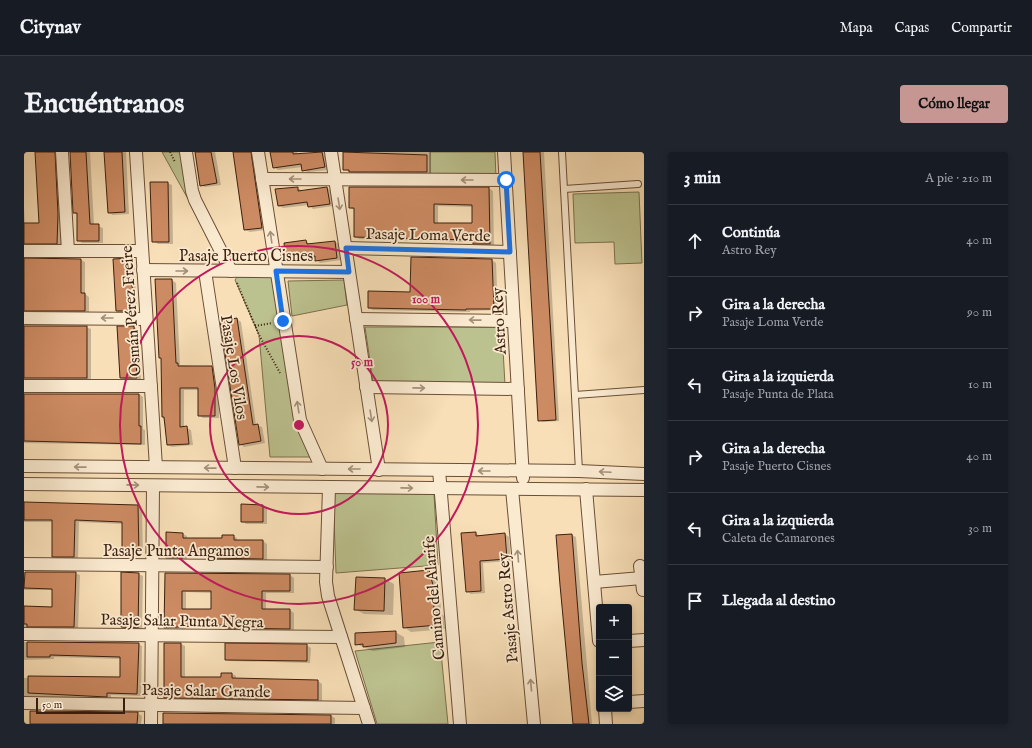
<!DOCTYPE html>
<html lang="es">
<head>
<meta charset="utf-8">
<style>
  body { margin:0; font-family:"IM FELL English",serif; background:#20242c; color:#f1f3f6 }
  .controls { position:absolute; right:12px; bottom:12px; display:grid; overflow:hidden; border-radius:4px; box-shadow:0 2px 6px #0003 }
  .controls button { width:36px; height:36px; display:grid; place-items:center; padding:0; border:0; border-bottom:1px solid #363941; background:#171b24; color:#f1f3f6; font:20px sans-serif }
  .scale { position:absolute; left:12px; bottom:10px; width:89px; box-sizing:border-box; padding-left:4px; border:2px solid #3c1f0e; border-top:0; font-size:11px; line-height:14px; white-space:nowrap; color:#3c1f0e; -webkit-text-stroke:3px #faead0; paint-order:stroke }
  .stop { position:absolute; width:12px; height:12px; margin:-9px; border:3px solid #1a73e8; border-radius:50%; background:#fff }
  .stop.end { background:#1a73e8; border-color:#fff; box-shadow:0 1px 4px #0008 }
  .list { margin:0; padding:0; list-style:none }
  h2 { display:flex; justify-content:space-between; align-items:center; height:52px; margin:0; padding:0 16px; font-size:17px }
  h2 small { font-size:13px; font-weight:400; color:#9ea1a6 }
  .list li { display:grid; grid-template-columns:26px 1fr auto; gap:12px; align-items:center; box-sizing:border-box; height:72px; padding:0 16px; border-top:1px solid #363941 }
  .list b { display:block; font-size:15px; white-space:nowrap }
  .list p { margin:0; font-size:13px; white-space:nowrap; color:#9ea1a6 }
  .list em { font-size:13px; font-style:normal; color:#9ea1a6 }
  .icon { flex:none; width:22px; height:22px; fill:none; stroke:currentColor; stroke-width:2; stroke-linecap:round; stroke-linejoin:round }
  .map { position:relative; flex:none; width:620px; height:572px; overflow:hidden; border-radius:4px }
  header { display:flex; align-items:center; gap:24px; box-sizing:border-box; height:56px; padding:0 20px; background:#171b24; border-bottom:1px solid #363941 }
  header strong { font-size:19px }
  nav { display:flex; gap:22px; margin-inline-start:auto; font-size:14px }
  .intro { display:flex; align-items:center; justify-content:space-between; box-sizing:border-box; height:96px; padding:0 24px }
  h1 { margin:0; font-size:28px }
  .button { padding:10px 18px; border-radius:4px; background:#c59692; color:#111; font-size:14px; font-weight:700 }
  main { display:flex; gap:24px; padding:0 24px }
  aside { flex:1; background:#171b24; border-radius:4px; box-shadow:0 2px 6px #0003 }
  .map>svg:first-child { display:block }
</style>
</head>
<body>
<header>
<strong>Citynav</strong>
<nav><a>Mapa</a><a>Capas</a><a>Compartir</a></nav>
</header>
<div class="intro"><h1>Encuéntranos</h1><a class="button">Cómo llegar</a></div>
<main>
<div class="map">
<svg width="620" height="572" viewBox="0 0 620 572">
  <rect width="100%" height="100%" fill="#f8dfb7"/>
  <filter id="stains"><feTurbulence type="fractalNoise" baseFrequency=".005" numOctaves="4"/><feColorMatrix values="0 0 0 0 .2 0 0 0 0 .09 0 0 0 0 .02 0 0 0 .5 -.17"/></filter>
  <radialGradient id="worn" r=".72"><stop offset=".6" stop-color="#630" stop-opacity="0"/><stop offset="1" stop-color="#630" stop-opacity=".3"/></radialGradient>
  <g fill="#bcc28f" stroke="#7c704e">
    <path d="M138,0H158L164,47Z"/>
    <path d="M406,0H471L472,26L406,25Z"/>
    <path d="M615,40L618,111L591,112L590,90L551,91L549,42Z"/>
    <path d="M213,125H246L248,127L270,265L292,305H246L235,183L211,128Z"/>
    <path d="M320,128L323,153L268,164L264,129Z"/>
    <path d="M341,175H475L478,179L481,233L349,230Z"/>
    <path d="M309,340L410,342L414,413L312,421Z"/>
    <path d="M416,490L424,572H353L331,499Z"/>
  </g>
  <g fill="#0003" fill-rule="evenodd">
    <path d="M12,0H35L38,65L37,93L0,96V55L1,72H16Z"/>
    <path d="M47,0H66L70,73L79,76V91H58L54,88V63L50,61Z"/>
    <path d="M81,0H102L105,62L89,63L85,61Z"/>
    <path d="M171,0H191L197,33L181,35L177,33Z"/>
    <path d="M209,0H230L241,78L226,80L221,78Z"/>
    <path d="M247,0H273V3L299,0L302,2L304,18L284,20L279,18V15L254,18L250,15Z"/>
    <path d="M320,0H407V22H330L320,17Z"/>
    <path d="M500,0H520L535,269L519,270L515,268Z"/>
    <path d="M143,31L148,33L149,92H134L129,89Z"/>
    <path d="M274,36L278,39L303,36L307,38L309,54L289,57L285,53L259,56L255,54Z"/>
    <path d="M465,36L469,39L470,94L454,93L450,90L335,87L331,85V58L326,56ZM414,54L449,55V72H414Z"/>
    <path d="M282,89L286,93L311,90L315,92L317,108L296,111L292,107L267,110L263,108Z"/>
    <path d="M0,108H57L61,110V142L65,145V161L0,163Z"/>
    <path d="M106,108L110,110L113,161H97L93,159Z"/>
    <path d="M468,108L472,111L474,158L446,159V160L349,158L345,156L387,141Z"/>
    <path d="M148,128L152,131L156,213L188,215L192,217L195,240V266H179L175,263V238H160V275L167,278L169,293L148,295L144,293L139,264L136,178Z"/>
    <path d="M213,167L217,170L232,273L238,275L241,291L220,295L216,292Z"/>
    <path d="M0,175H62L67,177V228L0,231Z"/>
    <path d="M94,175H110L114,178L117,228H101L97,226Z"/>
    <path d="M0,242H115L119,245V277L121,278V293L0,291Z"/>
    <path d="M0,351L114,354L118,357L119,404L103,403L99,401V372L55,370L54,407H33L29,404V370H0Z"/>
    <path d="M239,354L243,356V372H222L218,369Z"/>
    <path d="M452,381L456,384L481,382L485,385L487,409L459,411L461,441L447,442L443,439Z"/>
    <path d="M159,382L163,384V387H199L209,384L213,386V389H239L243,392V409L192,408L188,405H163V408H147L143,405Z"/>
    <path d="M548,383L552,385L568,572H549Z"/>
    <path d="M405,419L413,423L416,438L417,462L420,464L421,477L387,480L380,475Z"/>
    <path d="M0,420L51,421L56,423L54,477L0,479V456H29V438H0Z"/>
    <path d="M114,422L119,424L118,477H102L98,475Z"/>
    <path d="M142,422L266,423L270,426V441H242V458H266L270,461V479L206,478L202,475H162V478H145L141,475ZM162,440L188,441V458H162Z"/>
    <path d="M333,426L361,427L370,432L369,463L340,462L331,457Z"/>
    <path d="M371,480L380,485L381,495L349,499L332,492Z"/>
    <path d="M0,490L114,492L118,494L117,544L87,543V547L0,544V526H97V507L30,505V507L0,508Z"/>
    <path d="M157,492L161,494V526H198V522H208L212,524V527L294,529L298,532V550L145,547L141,545Z"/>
    <path d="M282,493L287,496L286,511L206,509L202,507Z"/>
    <path d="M113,561L118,564L117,572H7Z"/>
    <path d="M307,564L311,566V572H140Z"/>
  </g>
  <g fill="#cd8b63" stroke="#3c1f0e" fill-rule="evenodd">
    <path d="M11,0H31L34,62L33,92H0V71H15Z"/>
    <path d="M46,0H62L66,72H75V89H53V61H49Z"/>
    <path d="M80,0H98L101,60L84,61Z"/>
    <path d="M171,0H187L193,31L176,34Z"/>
    <path d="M209,0H227L238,76L220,78Z"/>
    <path d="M246,0H269V2L298,0L301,15L278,19L277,12L249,16Z"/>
    <path d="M319,0L403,3V20H325V18H319Z"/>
    <path d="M499,0H516L532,268L514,269Z"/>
    <path d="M126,30H144L145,90H128Z"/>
    <path d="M274,35V39L303,35L306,52L284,55L283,50L254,54L251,37Z"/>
    <path d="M325,35H465L466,92H449V88L330,85V56H325ZM410,52L448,53V71H410Z"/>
    <path d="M282,88L283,92L311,89L313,106L291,109V104L262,108L260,91Z"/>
    <path d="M387,105L468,107L470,157H442V158L344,156V139L386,140Z"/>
    <path d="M0,106L57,107V141H61V159H0Z"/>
    <path d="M106,106L110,159H92L89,107Z"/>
    <path d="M131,127H148L152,211H154V214H188L191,237V264H174V236H156V275L163,274L165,292L143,293L140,265H138L137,206H135Z"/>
    <path d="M213,166L229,273L234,272L237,289L215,293L196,169Z"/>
    <rect x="0" y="174" width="63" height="52"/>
    <path d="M93,174H110L113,226H96Z"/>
    <path d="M0,242H115V274H117V292L0,289Z"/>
    <path d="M0,350L114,353L115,402H98V370L51,368L50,405H28V368H0Z"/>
    <path d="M217,352L239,353V370H217Z"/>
    <path d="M142,380L159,381V386H198V383H210V388H239V407L187,406V403H159V406H142Z"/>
    <path d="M452,380V384L481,381L483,407L456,409L457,439L442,440L437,381Z"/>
    <path d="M548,382L558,511L565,572H549L536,433L532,383Z"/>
    <path d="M405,418L409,433L410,459L413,458L414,473L379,476L375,421Z"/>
    <path d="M1,420H52L50,475H3V472H0V454L28,455V437L0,436Z"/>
    <path d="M97,420L115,421L114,476L97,475Z"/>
    <path d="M141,421L266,422V439H238V457H266V477L201,476V473H183L140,476ZM158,439H187V457H158Z"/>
    <path d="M332,425L361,426L360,459L330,458Z"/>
    <path d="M372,479V491L339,495V492L331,493V481Z"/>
    <path d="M3,490L115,491L113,542L83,541V545L4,541V524L96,525V505L26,503V505H3Z"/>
    <path d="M140,491H157V525H197V521H208V526L294,528V548L140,546Z"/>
    <path d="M201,491L283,492V509L201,508Z"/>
    <path d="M6,559L114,560L113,572H6Z"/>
    <path d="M139,561L307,563V572H139Z"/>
  </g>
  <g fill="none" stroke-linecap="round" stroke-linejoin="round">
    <defs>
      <g id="service">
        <path d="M538,0L555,319"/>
        <path d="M540,37L614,32"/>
        <path d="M551,243L620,238"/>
      </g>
      <g id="minor">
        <path d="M38,0L44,99"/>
        <path d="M112,0L132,315"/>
        <path d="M162,0L168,39L171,48L207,119"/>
        <path d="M234,0L276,268L298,317"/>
        <path d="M307,0L355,318"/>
        <path d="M480,0L499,326"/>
        <path d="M238,27L482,28"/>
        <path d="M322,96L486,100"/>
        <path d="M0,99H118"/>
        <path d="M119,118L325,120"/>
        <path d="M181,119L211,316"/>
        <path d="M0,166L122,167"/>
        <path d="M332,167L490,169"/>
        <path d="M0,234H127"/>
        <path d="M342,235L494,237"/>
        <path d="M0,314L555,319L620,322"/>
        <path d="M415,318L436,572"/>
        <path d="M0,332L620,338"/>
        <path d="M305,336L302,430L304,444L345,572"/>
        <path d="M488,337L510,572"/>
        <path d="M562,337L575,489"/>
        <path d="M0,412L303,415"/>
        <path d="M616,414L619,438"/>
        <path d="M570,430L618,426"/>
        <path d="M0,482L317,485"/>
        <path d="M605,489L620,488"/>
        <path d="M605,550L620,549"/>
        <path d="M0,551L340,556"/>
        <path d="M581,557L582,572"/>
        <path d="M127,572L129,334"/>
      </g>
    </defs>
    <use href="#service" stroke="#6b4f38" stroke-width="8"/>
    <use href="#minor" stroke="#6b4f38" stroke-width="14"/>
    <g stroke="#3c1f0e" stroke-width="2" stroke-dasharray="1 2" stroke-linecap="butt">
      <path d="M146,0L151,10"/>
      <path d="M213,131L235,183L256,221"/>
      <path d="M231,174L248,171"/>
    </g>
    <use href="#service" stroke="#faead0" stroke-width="6"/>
    <use href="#minor" stroke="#faead0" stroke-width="12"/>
  </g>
  <defs><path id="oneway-shaft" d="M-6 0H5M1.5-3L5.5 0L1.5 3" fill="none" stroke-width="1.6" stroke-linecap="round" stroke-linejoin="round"/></defs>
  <g stroke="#a48f79">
    <use href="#oneway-shaft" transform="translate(271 27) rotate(-180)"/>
    <use href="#oneway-shaft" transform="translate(443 28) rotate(-180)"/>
    <use href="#oneway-shaft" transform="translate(315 52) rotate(81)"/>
    <use href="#oneway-shaft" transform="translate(247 85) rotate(-98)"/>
    <use href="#oneway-shaft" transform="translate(158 119)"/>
    <use href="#oneway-shaft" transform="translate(83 166) rotate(-180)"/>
    <use href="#oneway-shaft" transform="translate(451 168) rotate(-179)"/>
    <use href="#oneway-shaft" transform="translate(395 236) rotate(1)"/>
    <use href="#oneway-shaft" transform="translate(274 255) rotate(-99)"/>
    <use href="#oneway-shaft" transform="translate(347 264) rotate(81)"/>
    <use href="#oneway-shaft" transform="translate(56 315) rotate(-179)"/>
    <use href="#oneway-shaft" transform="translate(186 316) rotate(-179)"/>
    <use href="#oneway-shaft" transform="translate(330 317) rotate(-180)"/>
    <use href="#oneway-shaft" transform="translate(460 319) rotate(-180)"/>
    <use href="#oneway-shaft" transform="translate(581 320) rotate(-177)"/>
    <use href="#oneway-shaft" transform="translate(109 333) rotate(1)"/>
    <use href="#oneway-shaft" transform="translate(239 335) rotate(1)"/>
    <use href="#oneway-shaft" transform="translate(383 336) rotate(1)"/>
    <use href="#oneway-shaft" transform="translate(494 404) rotate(-95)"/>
    <use href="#oneway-shaft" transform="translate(507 533) rotate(-95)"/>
  </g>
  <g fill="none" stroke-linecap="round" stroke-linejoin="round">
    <path stroke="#1a73e8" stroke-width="5" d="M259,169L252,119L325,120L322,96L486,100L482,28"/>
  </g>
  <g fill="none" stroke="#c2185b" stroke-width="2">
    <circle cx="275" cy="273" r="89"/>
    <circle cx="275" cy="273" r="179"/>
  </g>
  <g text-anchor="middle" stroke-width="3.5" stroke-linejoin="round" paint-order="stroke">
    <g font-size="16" fill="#3c1f0e" stroke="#faead0">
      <text transform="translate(404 82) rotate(1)" y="6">Pasaje Loma Verde</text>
      <text x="222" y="109">Pasaje Puerto Cisnes</text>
      <text transform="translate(106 159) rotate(-94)" y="6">Osmán Pérez Freire</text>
      <text transform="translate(474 169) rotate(-93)" y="6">Astro Rey</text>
      <text transform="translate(211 215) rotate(81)" y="6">Pasaje Los Vilos</text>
      <text x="152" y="404">Pasaje Punta Angamos</text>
      <text transform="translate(409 446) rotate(-95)" y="6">Camino del Alarife</text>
      <text transform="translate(483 456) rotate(-95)" y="6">Pasaje Astro Rey</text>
      <text transform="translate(158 468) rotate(1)" y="6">Pasaje Salar Punta Negra</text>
      <text transform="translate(182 538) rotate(1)" y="6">Pasaje Salar Grande</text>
    </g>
  </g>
  <circle cx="275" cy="273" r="6" fill="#c2185b" stroke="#faead0" stroke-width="2"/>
  <g font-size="12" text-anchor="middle" font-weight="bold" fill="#c2185b" stroke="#faead0" stroke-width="3.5" stroke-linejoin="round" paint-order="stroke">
    <text x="402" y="151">100 m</text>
    <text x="338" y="214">50 m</text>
  </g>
  <rect width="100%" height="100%" filter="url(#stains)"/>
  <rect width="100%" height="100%" fill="url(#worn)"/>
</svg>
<div class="controls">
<button>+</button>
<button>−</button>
<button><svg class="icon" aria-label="layers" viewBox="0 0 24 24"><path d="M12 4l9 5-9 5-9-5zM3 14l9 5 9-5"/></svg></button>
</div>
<div class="scale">50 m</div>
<div class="stop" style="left:482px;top:28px"></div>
<div class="stop end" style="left:259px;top:169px"></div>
</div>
<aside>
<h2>3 min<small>A pie · 210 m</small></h2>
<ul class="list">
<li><svg class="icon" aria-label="ahead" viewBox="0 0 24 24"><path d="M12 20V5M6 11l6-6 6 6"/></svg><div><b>Continúa</b><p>Astro Rey</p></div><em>40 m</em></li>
<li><svg class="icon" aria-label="right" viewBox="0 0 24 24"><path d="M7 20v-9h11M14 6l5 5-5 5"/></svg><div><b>Gira a la derecha</b><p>Pasaje Loma Verde</p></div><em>90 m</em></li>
<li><svg class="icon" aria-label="left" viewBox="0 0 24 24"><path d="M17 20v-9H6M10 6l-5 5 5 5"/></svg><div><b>Gira a la izquierda</b><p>Pasaje Punta de Plata</p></div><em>10 m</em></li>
<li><svg class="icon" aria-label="right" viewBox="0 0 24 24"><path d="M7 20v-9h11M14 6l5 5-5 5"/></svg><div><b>Gira a la derecha</b><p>Pasaje Puerto Cisnes</p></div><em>40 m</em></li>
<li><svg class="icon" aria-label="left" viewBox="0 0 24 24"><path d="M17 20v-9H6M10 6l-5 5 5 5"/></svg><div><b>Gira a la izquierda</b><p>Caleta de Camarones</p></div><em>30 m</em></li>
<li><svg class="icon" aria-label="arrive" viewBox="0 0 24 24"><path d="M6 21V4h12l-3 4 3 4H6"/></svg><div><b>Llegada al destino</b></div></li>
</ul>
</aside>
</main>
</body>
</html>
